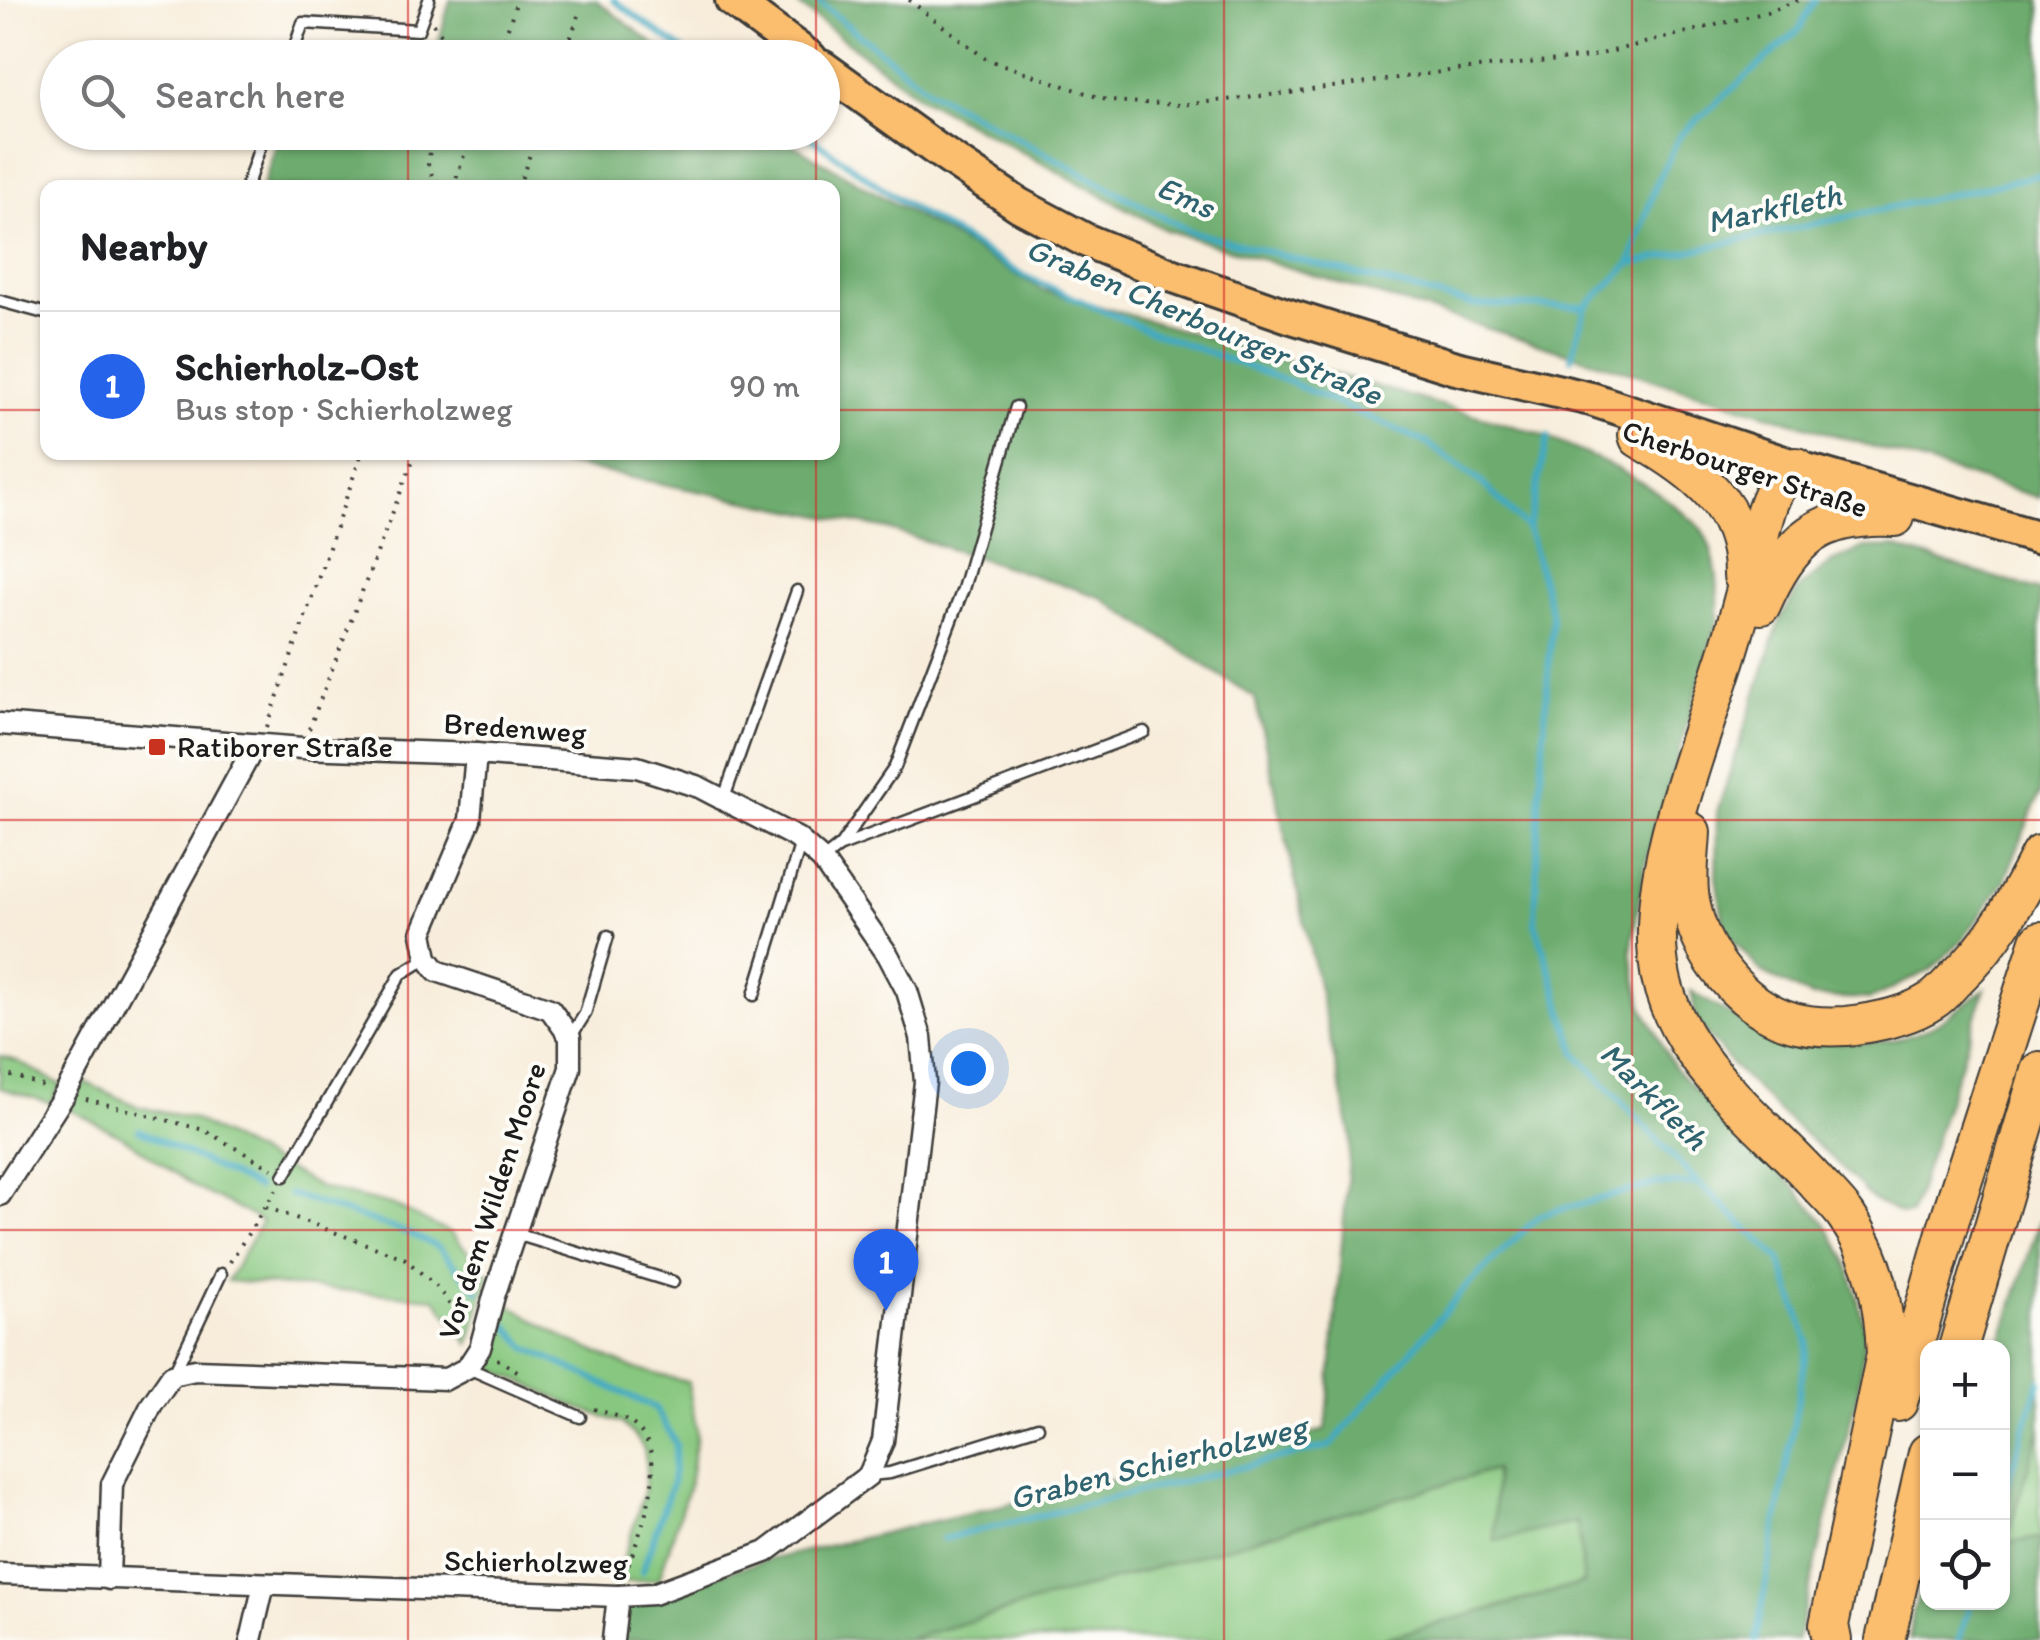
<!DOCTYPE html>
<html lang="en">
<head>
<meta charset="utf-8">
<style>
  body { margin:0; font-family:Itim,sans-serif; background:#f2f2f2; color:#202124 }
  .controls { position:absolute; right:30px; bottom:30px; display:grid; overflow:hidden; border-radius:20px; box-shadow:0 2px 8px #0004 }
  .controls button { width:90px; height:90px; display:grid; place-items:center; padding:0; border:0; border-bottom:2px solid #e0e0e0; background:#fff; color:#202124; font:50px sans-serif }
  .you { position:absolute; left:968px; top:1068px; width:35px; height:35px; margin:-25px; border:8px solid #fff; border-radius:50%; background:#1a73e8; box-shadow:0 0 0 15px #1a73e833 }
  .badge { display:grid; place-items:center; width:65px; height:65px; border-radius:50%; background:#2563eb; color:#fff; font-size:32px; font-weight:700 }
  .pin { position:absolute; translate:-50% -82px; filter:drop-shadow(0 2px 5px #0008) }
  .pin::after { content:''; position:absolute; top:52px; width:35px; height:30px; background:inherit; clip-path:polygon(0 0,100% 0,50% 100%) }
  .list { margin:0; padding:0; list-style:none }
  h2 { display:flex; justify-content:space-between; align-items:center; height:130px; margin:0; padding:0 40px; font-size:42px }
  h2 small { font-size:32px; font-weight:400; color:#757577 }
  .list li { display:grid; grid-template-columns:65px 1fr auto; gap:30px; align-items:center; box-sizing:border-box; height:150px; padding:0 40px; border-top:2px solid #e0e0e0 }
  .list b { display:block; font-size:38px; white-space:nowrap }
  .list p { margin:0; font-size:32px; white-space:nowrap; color:#757577 }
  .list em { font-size:32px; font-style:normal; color:#757577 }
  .icon { flex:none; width:55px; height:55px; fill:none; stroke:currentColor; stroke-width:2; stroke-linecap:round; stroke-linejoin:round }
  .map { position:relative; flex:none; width:2040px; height:1640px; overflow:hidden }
  .search { position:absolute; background:#fff; box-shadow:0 2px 8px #0004; left:40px; top:40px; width:800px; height:110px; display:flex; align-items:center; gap:25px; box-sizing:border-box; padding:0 35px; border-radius:55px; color:#757577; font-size:38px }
  .panel { position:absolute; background:#fff; box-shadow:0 2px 8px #0004; left:40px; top:180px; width:800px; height:280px; border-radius:20px }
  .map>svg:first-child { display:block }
</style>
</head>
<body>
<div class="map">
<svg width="2040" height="1640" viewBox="0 0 2040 1640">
  <rect width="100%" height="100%" fill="#fdfcf7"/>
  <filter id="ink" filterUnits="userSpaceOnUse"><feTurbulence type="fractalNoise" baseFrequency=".01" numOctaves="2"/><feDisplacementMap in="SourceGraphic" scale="20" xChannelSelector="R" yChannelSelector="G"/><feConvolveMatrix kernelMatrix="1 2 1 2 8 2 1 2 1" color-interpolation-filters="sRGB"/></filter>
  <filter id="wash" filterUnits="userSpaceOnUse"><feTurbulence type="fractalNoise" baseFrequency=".0048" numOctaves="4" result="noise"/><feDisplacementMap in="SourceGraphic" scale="40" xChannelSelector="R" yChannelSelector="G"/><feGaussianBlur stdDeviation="2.25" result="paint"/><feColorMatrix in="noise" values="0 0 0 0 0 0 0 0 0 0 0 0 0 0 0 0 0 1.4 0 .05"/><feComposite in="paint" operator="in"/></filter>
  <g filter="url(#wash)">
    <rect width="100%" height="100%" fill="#f8eddb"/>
    <g fill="#87c77f" stroke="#52724e" stroke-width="2.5">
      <path d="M0,1056L17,1061L61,1085L51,1103L0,1088Z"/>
      <path d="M85,1082L139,1107L191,1118L321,1188L395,1206L452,1234L489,1275L469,1344L435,1298L227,1281L262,1221L196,1188L123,1137L67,1108Z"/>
      <path d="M505,1302L568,1340L632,1368L688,1382L697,1434L689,1485L659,1579L616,1583L644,1492L647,1467L644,1449L636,1437L622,1423L576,1407L485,1365Z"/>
      <path d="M2040,1429V1538L2005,1544Z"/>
      <path d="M1495,1469L1577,1522L1585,1583L1379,1640H905Z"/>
    </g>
    <g fill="#6dac6e" stroke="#446445" stroke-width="2.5">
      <path d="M450,0H596L671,57H305L308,46L435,55Z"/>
      <path d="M792,0H2040V498L1166,230L919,97Z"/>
      <path d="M280,133H773L1043,290L1537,433C1589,455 1642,476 1685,514C1691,519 1698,524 1702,530C1718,557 1719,590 1718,620L1644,869L1631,952L1642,1005L1674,1067L1733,1130L1789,1182L1824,1221L1845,1256L1856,1291L1865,1330L1859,1387L1797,1640H1379L1584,1583L1577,1522L1495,1541L1494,1470L905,1640H622L625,1601L767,1560L1326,1430L1351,1135L1255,698L1098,596L887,529L508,453L832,452V188H262Z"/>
      <path d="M1894,547L2040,591V792L2005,880L1964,938L1931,970L1870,999L1812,997L1761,972L1725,930L1716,878L1717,812L1780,619L1798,589L1831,562L1864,548Z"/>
      <path d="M1985,989L1911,1214H1902L1875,1202L1835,1161L1779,1112L1734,1067L1697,1022L1691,991C1708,1001 1726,1014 1745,1022C1797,1044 1883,1054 1934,1025C1952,1015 1968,1001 1985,989Z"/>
      <path d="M2040,1219V1429L2005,1543L2040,1538V1640H1909L1913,1612L1927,1568L1928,1602H2002V1348L1999,1347Z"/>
    </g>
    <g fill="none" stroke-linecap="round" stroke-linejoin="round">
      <g stroke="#42aac2" stroke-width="6">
        <path d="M613,0L694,58"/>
        <path d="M816,0L930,91L1189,231L1473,305L1586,307"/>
        <path d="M803,132L902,202L1022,275L1149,331L1289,382L1427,443L1480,481L1528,529"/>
        <path d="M1630,264L1656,184L1680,135L1799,30L1815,0"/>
        <path d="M1571,358L1586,307L1630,264L2040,175"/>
        <path d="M1548,436L1528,529L1552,616L1539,806L1535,922L1576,1053L1699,1184L1780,1259L1808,1342L1756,1640"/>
        <path d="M139,1130L257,1188"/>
        <path d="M289,1194L408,1233L438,1247L478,1291"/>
        <path d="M507,1325L527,1348L655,1408L676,1444L672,1483L642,1572"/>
        <path d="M2002,1498L2040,1381"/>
        <path d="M943,1539L1330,1446L1466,1287L1540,1215L1655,1184H1699"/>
        <path d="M1959,1640L1971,1602"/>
      </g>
    </g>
  </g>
  <g filter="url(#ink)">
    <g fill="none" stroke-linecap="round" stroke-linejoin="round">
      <defs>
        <g id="lane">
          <path d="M291,58L303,23L418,30L429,0"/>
          <path d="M246,188L265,132"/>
          <path d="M0,301L48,314"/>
          <path d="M724,798L797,591"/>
          <path d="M841,846L1144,732"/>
          <path d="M822,860L840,846L895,767L963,589L1016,407"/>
          <path d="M754,995L801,842"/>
          <path d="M571,1036L585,1014L608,936"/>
          <path d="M284,1176L401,974L427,958"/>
          <path d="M516,1234L673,1282"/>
          <path d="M468,1368L580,1417"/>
          <path d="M173,1375L221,1274"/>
          <path d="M870,1475L890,1473L1038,1427"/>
        </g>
        <g id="street">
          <path d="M0,724L302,748L476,754L637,767L699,787L797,838L822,860L888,955L907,991L921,1037L925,1082L883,1441L869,1475L766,1552L653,1594L618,1596L0,1574"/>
          <path d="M0,1195L65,1094L255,745"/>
          <path d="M109,1579L112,1484L152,1404L172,1375L195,1370L446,1379L467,1368L480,1348L494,1296L570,1068V1037L550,1009L437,971L427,958L422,933L470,820L476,754"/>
          <path d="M251,1640L264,1584"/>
          <path d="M613,1640L618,1596"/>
        </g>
        <g id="primary">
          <path d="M732,0L810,58"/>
          <path d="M822,67L936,149L1019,205L1085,240L1168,274L1289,316L1456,368L1591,399L1796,467L2040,538"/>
        </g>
        <g id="highway">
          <path d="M1638,435L1639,438C1695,470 1744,505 1743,576"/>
          <path d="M1796,467C1791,472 1784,477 1779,483C1765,502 1761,531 1755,554C1745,594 1735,633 1722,671C1695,756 1649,870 1658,958C1667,1055 1757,1116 1817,1183C1827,1194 1839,1205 1847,1217C1876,1260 1884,1304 1886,1354L1829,1625L1832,1640"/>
          <path d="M1761,605C1790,538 1820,513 1895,517"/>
          <path d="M1691,832C1690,854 1686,878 1690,900C1699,954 1740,1007 1793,1022C1811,1027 1828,1027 1846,1026C1874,1023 1909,1016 1933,1000C1941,995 1948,986 1955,979C1993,943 2017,901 2040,855"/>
          <path d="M1958,1348L2040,1071"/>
          <path d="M1898,1402L1949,1222L2040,941"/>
          <path d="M1885,1640L1928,1453"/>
        </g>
      </defs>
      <use href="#lane" stroke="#3d3b39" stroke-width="15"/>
      <use href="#street" stroke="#3d3b39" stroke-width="25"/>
      <use href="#primary" stroke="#3d3b39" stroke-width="38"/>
      <use href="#highway" stroke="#3d3b39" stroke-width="42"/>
      <g stroke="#3d3b39" stroke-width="4" stroke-dasharray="2.5 8" stroke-linecap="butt">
        <path d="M909,0L986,59L1109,101L1180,105L1289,93L1448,71L1589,57L1767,12L1799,0"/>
        <path d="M433,24L445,39L442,58"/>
        <path d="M498,58L517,0"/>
        <path d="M564,58L580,10"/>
        <path d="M432,132L428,164L434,180L452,188"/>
        <path d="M453,188L472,132"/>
        <path d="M518,188L538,132"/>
        <path d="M267,727L362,452"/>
        <path d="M309,729L416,452"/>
        <path d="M0,1074L16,1077L48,1088"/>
        <path d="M86,1099L204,1130L272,1169"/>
        <path d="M266,1207L404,1258L438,1288L466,1328"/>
        <path d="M230,1262L276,1190"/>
        <path d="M497,1359L519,1372"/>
        <path d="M594,1409C604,1412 615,1415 624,1419C681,1447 638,1535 624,1577"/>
      </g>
      <use href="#lane" stroke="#fff" stroke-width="10"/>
      <use href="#street" stroke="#fff" stroke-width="20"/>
      <use href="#primary" stroke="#fbbd6e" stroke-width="32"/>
      <use href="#highway" stroke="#fbbd6e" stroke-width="38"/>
    </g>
  </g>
  <path fill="none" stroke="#d62828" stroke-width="2.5" stroke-opacity="0.55" d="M408,0V58M816,0V58M1224,0V1640M1632,0V1640M408,132V188M816,132V188M0,410H48M832,410H2040M408,452V1640M816,452V1640M0,820H2040M0,1230H2040"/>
  <rect fill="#c8321e" stroke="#fdfcf7" stroke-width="4" x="147" y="737" width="20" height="20" rx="5"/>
  <g text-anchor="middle" stroke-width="8" stroke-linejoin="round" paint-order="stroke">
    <g font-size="30" fill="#1c1c1c" stroke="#fdfcf7">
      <text transform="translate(1745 469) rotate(18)" y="10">Cherbourger Straße</text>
      <text transform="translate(515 728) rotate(4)" y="10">Bredenweg</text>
      <text transform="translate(492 1201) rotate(-72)" y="10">Vor dem Wilden Moore</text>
      <text transform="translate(536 1562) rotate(1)" y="10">Schierholzweg</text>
    </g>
    <g font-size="30" fill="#1c1c1c" stroke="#fdfcf7" text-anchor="start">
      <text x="177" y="757">Ratiborer Straße</text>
    </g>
    <g font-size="32" font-style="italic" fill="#2f636f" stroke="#fdfcf7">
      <text transform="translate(1186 197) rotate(24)" y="11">Ems</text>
      <text transform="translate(1774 208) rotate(-12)" y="11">Markfleth</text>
      <text transform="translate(1204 321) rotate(23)" y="11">Graben Cherbourger Straße</text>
      <text transform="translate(1654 1096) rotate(45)" y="11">Markfleth</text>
      <text transform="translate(1158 1462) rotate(-14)" y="11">Graben Schierholzweg</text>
    </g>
  </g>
</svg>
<div class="controls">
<button>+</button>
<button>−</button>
<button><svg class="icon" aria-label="locate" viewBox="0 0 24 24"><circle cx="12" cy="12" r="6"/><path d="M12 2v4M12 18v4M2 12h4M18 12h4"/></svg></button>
</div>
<div class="you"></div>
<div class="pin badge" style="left:886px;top:1311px">1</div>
<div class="search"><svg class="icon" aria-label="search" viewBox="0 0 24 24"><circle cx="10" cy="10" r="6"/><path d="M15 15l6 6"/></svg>Search here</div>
<section class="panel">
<h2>Nearby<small></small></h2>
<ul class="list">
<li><span class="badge">1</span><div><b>Schierholz-Ost</b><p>Bus stop · Schierholzweg</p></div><em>90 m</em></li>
</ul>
</section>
</div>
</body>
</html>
